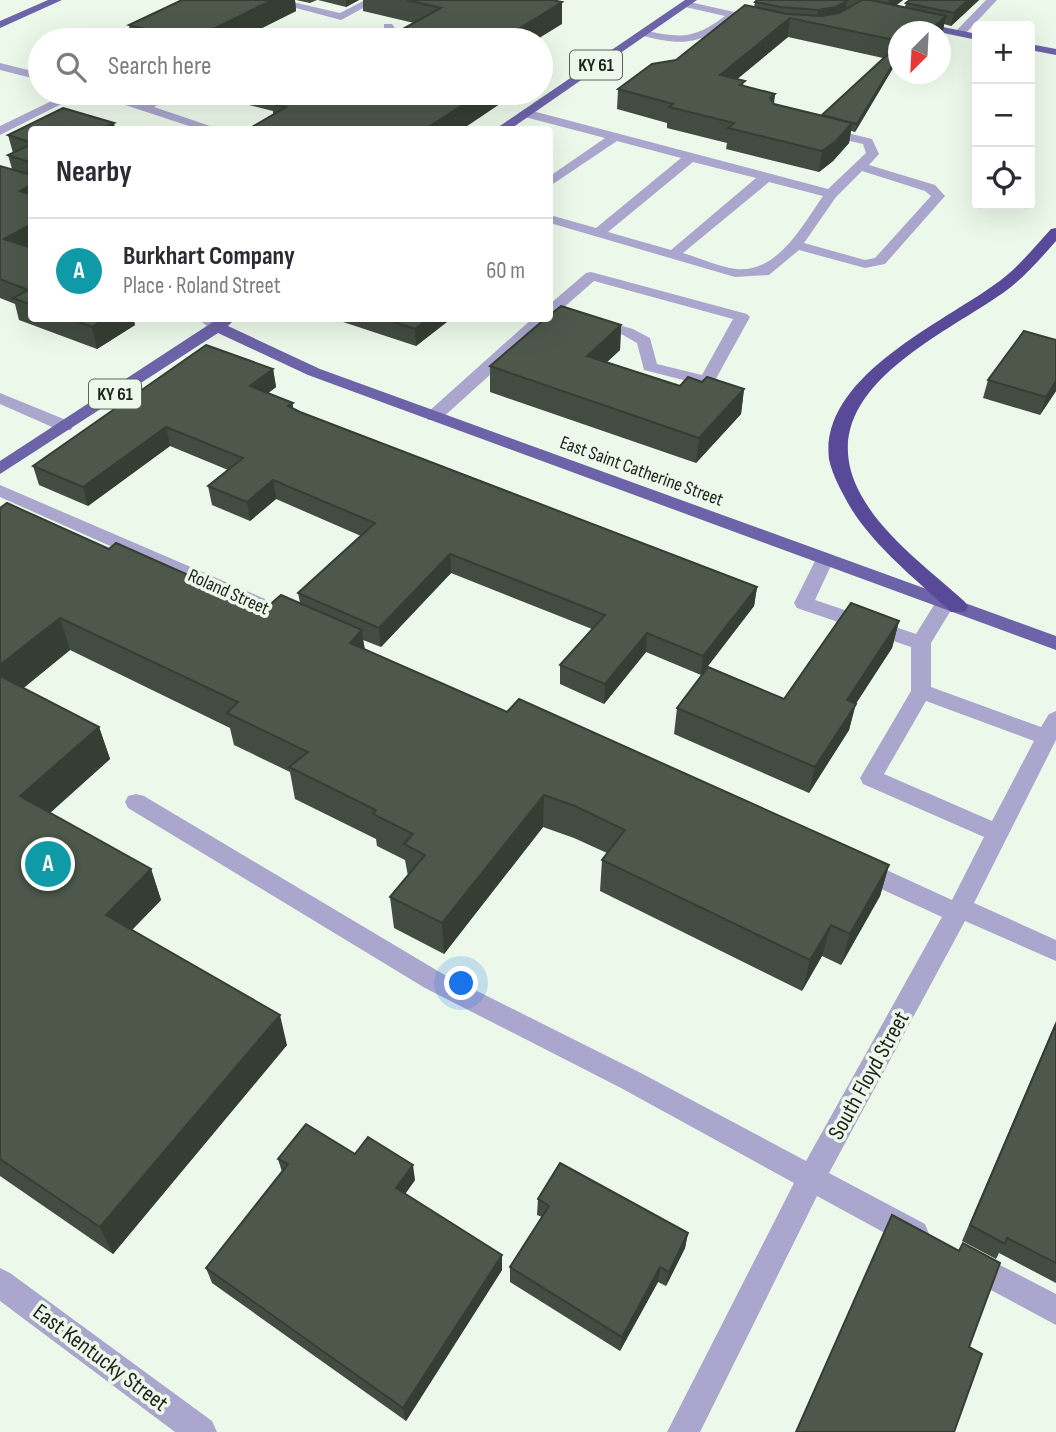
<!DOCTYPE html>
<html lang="en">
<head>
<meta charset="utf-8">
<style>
  body { margin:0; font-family:"Sofia Sans Condensed",sans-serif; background:#f7f7f7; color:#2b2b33 }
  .controls { position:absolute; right:21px; top:21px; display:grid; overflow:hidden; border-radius:7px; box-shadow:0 7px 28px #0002 }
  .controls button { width:63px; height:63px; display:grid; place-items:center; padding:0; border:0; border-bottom:2px solid #e1e1e2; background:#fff; color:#2b2b33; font:35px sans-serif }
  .compass { position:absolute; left:888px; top:21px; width:63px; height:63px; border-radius:50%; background:#fff; box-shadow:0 7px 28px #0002; rotate:204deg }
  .you { position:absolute; left:462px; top:984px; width:24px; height:24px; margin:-18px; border:5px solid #fff; border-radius:50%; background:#1a73e8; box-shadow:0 0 0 10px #1a73e833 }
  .badge { display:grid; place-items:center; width:46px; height:46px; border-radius:50%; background:#0f766e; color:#fff; font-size:23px; font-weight:700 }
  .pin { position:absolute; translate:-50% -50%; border:4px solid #fff; box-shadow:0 2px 7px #0006 }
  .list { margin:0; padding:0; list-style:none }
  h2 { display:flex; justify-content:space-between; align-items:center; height:91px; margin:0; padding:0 28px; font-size:30px }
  h2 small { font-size:23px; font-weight:400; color:#7c7c81 }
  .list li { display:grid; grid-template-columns:46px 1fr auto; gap:21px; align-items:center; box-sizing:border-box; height:105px; padding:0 28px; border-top:2px solid #e1e1e2 }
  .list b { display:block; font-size:26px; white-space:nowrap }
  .list p { margin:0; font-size:23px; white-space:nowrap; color:#7c7c81 }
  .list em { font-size:23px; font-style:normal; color:#7c7c81 }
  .icon { flex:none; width:38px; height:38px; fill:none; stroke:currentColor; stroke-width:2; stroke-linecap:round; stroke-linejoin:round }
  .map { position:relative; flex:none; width:1056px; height:1432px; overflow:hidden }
  .search { position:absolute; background:#fff; box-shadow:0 7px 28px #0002; left:28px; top:28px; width:525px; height:77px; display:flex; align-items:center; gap:18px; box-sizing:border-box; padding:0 24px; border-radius:38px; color:#7c7c81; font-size:26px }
  .panel { position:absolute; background:#fff; box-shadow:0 7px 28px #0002; left:28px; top:126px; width:525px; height:196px; border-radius:7px }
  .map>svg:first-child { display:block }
</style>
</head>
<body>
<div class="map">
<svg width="1056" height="1432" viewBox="0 0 1056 1432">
  <rect width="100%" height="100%" fill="#ecf9ea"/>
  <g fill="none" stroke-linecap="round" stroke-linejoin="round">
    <g fill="#aaa6cd" fill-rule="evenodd">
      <path d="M266,0H284L340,13L365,0H378L341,20Z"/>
      <path d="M986,0H997L964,35H956V31Z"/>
      <path d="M685,1L761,18L766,21L761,24L735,18C699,46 682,46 639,35L637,33L643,30C680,38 693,40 725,16L681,6L680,4Z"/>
      <path d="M384,24H392L397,31L391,40H377L384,35Z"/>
      <path d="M0,63L40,73V80L0,70Z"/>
      <path d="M68,93H83L0,135V126Z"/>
      <path d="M89,93H107L143,104L162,93H176L154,107L222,130H201Z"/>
      <path d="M525,109L828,189L866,153L863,144L819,134L817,131L823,127L872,139L879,154L869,165L935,185L945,196L885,264L865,268L799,250L769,275L735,277L550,223V215L596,228L681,158L617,141L550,186V176L605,138L521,116L519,113ZM693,162L756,178L671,250L608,232ZM862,171L925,191L931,196L875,258L865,260L804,243L836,197ZM769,182L823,196C802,226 778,273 736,269C719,267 700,258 683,253Z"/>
      <path d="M591,272L747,314L750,317L713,384L707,386L644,370L637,343L623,335L554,317L440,420H428L426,416L428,412L533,318H550V304L586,273ZM594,281L733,319L702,375L657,364L650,338L633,329L562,309Z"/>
      <path d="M197,318H215L225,327L222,330H212Z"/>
      <path d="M0,393L71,422L73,426L71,430H59L0,404Z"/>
      <path d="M0,485L300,614L303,619L300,624H286L0,497Z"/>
      <path d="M825,553L834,559L815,600L916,634L939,597H953L956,602L931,643V687L1041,727L1049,714L1056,711V740L974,903L1056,940V961L965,921L829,1173L925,1224L929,1234L925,1244L915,1248L905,1244L817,1196L700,1432H667L794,1183L621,1088L425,988L128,808L125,802L128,796L136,794L144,796L443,974L639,1072L806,1161L942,917L853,876L849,869L853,862L861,860L869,862L952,900L984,837L863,784L860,778L911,691V647L797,608L794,603L816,559ZM926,701L1034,741L992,821L884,774Z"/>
      <path d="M971,1250L1056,1294V1325L961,1274L957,1264L961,1254Z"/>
      <path d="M0,1268L10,1273L212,1421L217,1432H175L0,1301Z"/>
    </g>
    <g fill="#6d63a8" fill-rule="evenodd">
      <path d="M48,0H62L0,28V21Z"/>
      <path d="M685,0H697L509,130H494Z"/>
      <path d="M914,21L977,34V40L910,26V22Z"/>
      <path d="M1030,44L1056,49V55L1030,50Z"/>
      <path d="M219,318H236L228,326L320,369L1056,636V650L308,375L218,333L0,474V461Z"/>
    </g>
    <path fill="#584a99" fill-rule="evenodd" d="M1056,228V241C1040,259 1023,279 1003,293C937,339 806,395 861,495C884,537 930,570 965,602L968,607L965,612H951C914,577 866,541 843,494C838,485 831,470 829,459C819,378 940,324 994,285C1016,270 1033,249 1051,229Z"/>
  </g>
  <g fill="#424c40" fill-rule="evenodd">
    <path d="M182,0H295L296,11L238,40H131L129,25Z"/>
    <path d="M296,0H317L310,3Z"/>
    <path d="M318,0H359L346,7Z"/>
    <path d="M363,0H552L562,24L414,23L363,11Z"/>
    <path d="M757,0H903L896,5L905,7L906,3L979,0L951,26L944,24L942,35L899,32V61L894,60L893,68L855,132L851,131L849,143L833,161L819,172L726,149L727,143L667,128V123L617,109L618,89L676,60L754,7L755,2ZM788,37L883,58L822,115L774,104L775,94L745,86L737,79Z"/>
    <path d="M232,93H516L461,130L273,115V111L233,101Z"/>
    <path d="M63,108L114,123L115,130H32V318H133L135,325L97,349L19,320L15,304L0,298V166L12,169L8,155L13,153L8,135Z"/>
    <path d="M337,318H452L416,346L337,320Z"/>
    <path d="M621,325L620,350L606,363L680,386L702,382L744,389L741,414L696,463L490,392V366Z"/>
    <path d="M273,369L276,387L268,393L293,403V409L300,412L757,587L754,606L701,675L646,652L604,704L560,684V665L592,629L451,573L381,647L363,640L365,649L507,712L889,865L880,896L841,965L822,956L802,991L600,891L602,860L607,853L574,838L543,827L444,954L394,928L390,897L408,876L405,860L377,846L376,839L295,799L290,772L234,745L230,728L70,650L23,688L99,727L110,759L50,813L151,869L161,900L132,930L287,1045L113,1254L0,1176V508L109,549L265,609L300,603L298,593L361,536L276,499L250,521L212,505L208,486L228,470L170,446L88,506L39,485L33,466Z"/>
    <path d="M988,380L1056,391L1040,415L983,398Z"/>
    <path d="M899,621L892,648L855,704L849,730L809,793L674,734L677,708L784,699Z"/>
    <path d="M1056,1021V1283L999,1253L996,1259L962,1241Z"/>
    <path d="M355,1154L415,1180L405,1194L502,1255V1270L406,1421L212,1283L206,1268L282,1172L278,1159Z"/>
    <path d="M538,1199L688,1233L685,1248L666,1286L658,1282L620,1351L510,1282V1267L542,1217L537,1215Z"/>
  </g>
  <g fill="#363e34">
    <path d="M272,0H295L296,11L238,40H191Z"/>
    <path d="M346,0H359L346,7Z"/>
    <path d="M889,0H903L887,13Z"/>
    <path d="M968,0H979L951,26L954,13Z"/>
    <path d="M847,1L845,14L816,23L818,10Z"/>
    <path d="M562,2V24L536,40H501Z"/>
    <path d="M946,16L942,35L941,36V32H929Z"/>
    <path d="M790,18L788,37L718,95L720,75Z"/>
    <path d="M895,61L893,68L855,132L857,124Z"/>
    <path d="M481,93H516L461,130H424Z"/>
    <path d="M775,94L772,114L770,98Z"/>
    <path d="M114,123L115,130L107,126Z"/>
    <path d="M852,123L849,143L833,161L819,172L822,151Z"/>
    <path d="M32,184V208L20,191Z"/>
    <path d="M32,224V248L10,260L4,239Z"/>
    <path d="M106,318H133L135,325L97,349L92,327Z"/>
    <path d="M429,318H452L416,346L415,329Z"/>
    <path d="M621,325L620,350L586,381L587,356Z"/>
    <path d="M273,369L276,387L253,405L250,386Z"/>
    <path d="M1056,381V391L1040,415L1046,397Z"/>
    <path d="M744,389L741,414L696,463L699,438Z"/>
    <path d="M166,427L170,446L88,506L83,487Z"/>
    <path d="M273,480L276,499L250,521L247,502Z"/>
    <path d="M450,554L451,573L381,647L379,628Z"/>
    <path d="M757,587L754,606L701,675L703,656Z"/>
    <path d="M60,618L70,650L4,704L0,693V665Z"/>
    <path d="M899,621L892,648L841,727L847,700Z"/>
    <path d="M362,630L366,662L350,643Z"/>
    <path d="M647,633L646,652L604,704L605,684Z"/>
    <path d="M856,704L849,730L809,793L815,767Z"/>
    <path d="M99,727L110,759L33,828L20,796Z"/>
    <path d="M544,795L543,827L444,954L442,923Z"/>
    <path d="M889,865L880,896L841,965L850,934Z"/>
    <path d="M151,869L161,900L117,945L106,915Z"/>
    <path d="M831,925L822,956L802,991L810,960Z"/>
    <path d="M280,1015L287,1045L113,1254L100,1227Z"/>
    <path d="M413,1165L415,1180L398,1204L396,1188Z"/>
    <path d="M688,1233L685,1248L666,1286L669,1272Z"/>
    <path d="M502,1255V1270L406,1421L403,1408Z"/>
    <path d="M660,1267L658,1282L620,1351L622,1337Z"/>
  </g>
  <g fill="#4d584b" stroke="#363e34" stroke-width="2">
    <path d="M182,0H272L191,40H187L129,25Z"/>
    <path d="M407,0H552L562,2L501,40H383L441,8Z"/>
    <path d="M757,0H844L847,1L836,7L818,10L781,7L755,2Z"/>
    <path d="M862,0H870L946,16L929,32H899V41L790,18L720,75L745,81L740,85L775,94L770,98L774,104L852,123L836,141L822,151L728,128L734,123L669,107L673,104L618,89L652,64L676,60L745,5L787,14L822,16L839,13Z"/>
    <path d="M910,0H968L954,13L906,3Z"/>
    <path d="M887,55L895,61L857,124L822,115Z"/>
    <path d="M286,93H481L424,130H247L286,107L271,103L289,93Z"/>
    <path d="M63,108L114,123L107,126L115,129L32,130V143L8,135Z"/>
    <path d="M32,144V184L20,191L32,195V224L4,239L32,248V305L13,298L28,290L0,279V166L28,174L29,162L8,155Z"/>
    <path d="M561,306L621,325L587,356L680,386L688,377L702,382L707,377L744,389L699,438L490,366L546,318H550V315Z"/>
    <path d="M68,318H106L92,327Z"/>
    <path d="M382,318H429L415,329Z"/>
    <path d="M1024,331L1056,340V381L1046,397L988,380Z"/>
    <path d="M206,345L273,369L250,386L293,403L288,406L300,412L757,587L703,656L647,633L605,684L560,665L605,615L450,554L379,628L298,593L375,523L273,480L247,502L208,486L243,458L166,427L83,487L33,466Z"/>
    <path d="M7,503L109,549L116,543L265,609L281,595L362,630L350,643L507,712L519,699L889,865L850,934L831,925L810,960L602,860L625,830L575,806L544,795L442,923L390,897L425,855L404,844L413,834L373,814L376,810L289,767L308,752L227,713L238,702L60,618L0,665V508Z"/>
    <path d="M851,603L899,621L847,700L856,704L815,767L677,708L708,667L784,699Z"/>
    <path d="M0,676L99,727L20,796L151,869L106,915L280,1015L100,1227L0,1159Z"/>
    <path d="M1056,1024V1263L1007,1238L1005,1244L970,1225Z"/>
    <path d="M306,1124L355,1154L368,1137L413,1165L396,1188L502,1255L403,1408L206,1268L288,1164L278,1159Z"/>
    <path d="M560,1163L688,1233L669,1272L660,1267L622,1337L510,1267L549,1206L538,1199Z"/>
    <path d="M892,1215L959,1251L963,1243L1000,1263L969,1347L982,1354L954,1432H796Z"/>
  </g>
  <g text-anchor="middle" stroke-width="7" stroke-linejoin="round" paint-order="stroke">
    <g fill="#ecf9ea" stroke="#5c635a" stroke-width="2">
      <rect x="570" y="50.5" width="52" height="29" rx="5"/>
      <rect x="89" y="379.5" width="52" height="29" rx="5"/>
    </g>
    <g font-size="18" font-weight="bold" fill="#1e231d">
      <text x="596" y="71">KY 61</text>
      <text x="115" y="400">KY 61</text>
    </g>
    <g font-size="19" fill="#1e231d" stroke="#ecf9ea">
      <text transform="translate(642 470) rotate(20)" y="7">East Saint Catherine Street</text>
      <text transform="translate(229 591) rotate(24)" y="7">Roland Street</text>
    </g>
    <g font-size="23" fill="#1e231d" stroke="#ecf9ea">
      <text transform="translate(868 1075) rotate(-61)" y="8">South Floyd Street</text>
      <text transform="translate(101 1357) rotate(37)" y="8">East Kentucky Street</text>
    </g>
  </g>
</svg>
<div class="controls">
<button>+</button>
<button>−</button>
<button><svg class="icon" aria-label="locate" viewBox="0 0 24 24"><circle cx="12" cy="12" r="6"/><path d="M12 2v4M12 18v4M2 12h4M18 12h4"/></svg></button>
</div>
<svg class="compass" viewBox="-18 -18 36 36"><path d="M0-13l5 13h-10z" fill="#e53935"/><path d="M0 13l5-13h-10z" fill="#7c7c81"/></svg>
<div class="you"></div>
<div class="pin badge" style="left:48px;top:864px;background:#0f9aa8">A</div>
<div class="search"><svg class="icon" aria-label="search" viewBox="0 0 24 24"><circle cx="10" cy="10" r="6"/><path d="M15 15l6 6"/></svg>Search here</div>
<section class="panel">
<h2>Nearby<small></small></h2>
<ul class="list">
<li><span class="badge" style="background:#0f9aa8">A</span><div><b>Burkhart Company</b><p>Place · Roland Street</p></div><em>60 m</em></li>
</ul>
</section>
</div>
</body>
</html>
